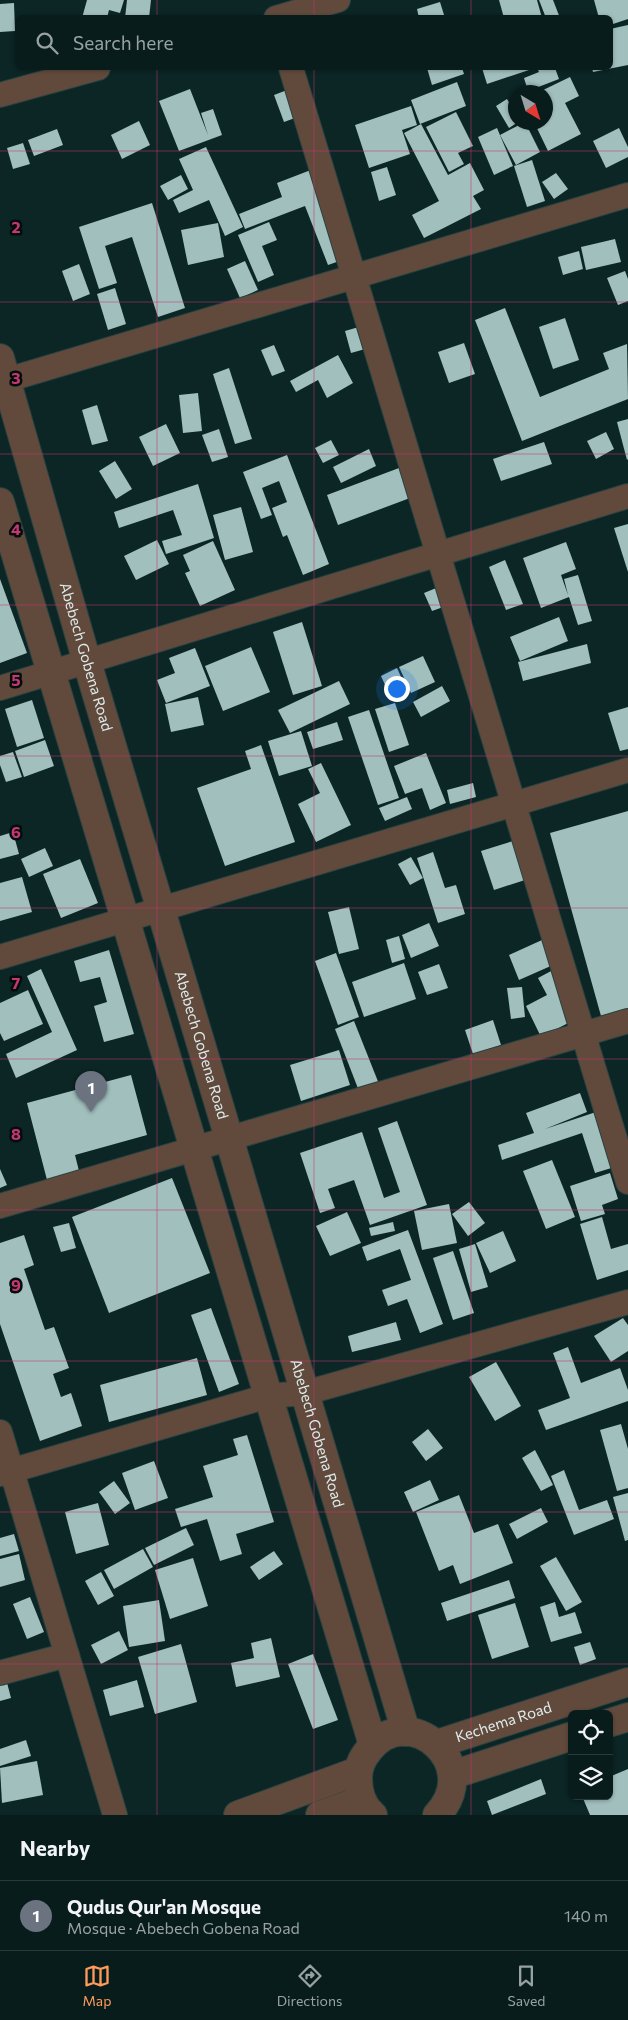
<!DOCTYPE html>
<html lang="en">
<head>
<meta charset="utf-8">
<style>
  body { margin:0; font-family:Commissioner,sans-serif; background:#112525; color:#f1f3f6 }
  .controls { position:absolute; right:15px; bottom:15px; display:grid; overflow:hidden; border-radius:8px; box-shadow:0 1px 4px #0004 }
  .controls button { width:45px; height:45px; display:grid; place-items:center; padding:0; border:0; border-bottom:1px solid #293a3b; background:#081c1c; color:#f1f3f6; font:25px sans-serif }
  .compass { position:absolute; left:508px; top:85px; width:45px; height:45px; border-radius:50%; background:#081c1c; box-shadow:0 1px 4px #0004; rotate:142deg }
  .you { position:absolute; left:396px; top:688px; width:18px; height:18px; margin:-12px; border:4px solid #fff; border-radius:50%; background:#1a73e8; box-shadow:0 0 0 8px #1a73e833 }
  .badge { display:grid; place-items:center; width:32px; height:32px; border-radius:50%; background:#ff9b5a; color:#fff; font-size:16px; font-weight:700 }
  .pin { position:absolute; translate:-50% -41px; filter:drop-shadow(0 1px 2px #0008) }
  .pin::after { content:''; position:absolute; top:26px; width:18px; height:15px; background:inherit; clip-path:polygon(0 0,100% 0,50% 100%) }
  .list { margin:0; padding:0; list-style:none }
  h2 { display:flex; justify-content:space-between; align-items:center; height:65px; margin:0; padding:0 20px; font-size:21px }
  h2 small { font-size:16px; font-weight:400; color:#98a1a3 }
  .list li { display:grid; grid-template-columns:32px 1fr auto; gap:15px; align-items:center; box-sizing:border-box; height:70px; padding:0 20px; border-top:1px solid #293a3b }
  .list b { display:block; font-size:19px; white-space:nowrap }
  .list p { margin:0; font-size:16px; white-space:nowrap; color:#98a1a3 }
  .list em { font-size:16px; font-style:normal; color:#98a1a3 }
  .icon { flex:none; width:28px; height:28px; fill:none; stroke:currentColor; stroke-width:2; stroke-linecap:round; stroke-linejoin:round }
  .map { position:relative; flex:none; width:628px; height:1815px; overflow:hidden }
  .search { position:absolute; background:#081c1c; box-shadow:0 1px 4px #0004; left:15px; right:15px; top:15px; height:55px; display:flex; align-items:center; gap:12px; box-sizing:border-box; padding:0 18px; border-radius:8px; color:#98a1a3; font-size:19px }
  .sheet { height:135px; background:#081c1c }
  nav { display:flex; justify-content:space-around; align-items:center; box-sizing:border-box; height:70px; border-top:1px solid #293a3b; background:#081c1c; font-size:14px; color:#98a1a3 }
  nav a { display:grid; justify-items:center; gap:2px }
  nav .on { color:#ff9b5a }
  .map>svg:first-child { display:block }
</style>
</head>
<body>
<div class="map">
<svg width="628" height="1815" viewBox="0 0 628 1815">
  <rect width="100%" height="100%" fill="#0b2625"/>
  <g fill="#a1bfbd">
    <path d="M87,0H124L120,13L109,10L107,18H82Z"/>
    <path d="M127,0H151L149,18H125Z"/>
    <path d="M499,0H537L542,18H504Z"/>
    <path d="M539,0H553L560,18H546Z"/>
    <path d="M594,0H628V19L610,25V18H599Z"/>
    <path d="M440,2L445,18H419L417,9Z"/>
    <path d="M14,3L15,31L0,32V4Z"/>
    <path d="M628,25V65L593,72L592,68H610V29Z"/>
    <path d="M427,68H462L464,74L432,85Z"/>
    <path d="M482,68H535L487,84Z"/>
    <path d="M537,68H555L559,79L528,91L524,78L539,72Z"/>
    <path d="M570,77L579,96L565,103L581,134L548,151L534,122H546V92H539Z"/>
    <path d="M457,82L466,106L420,124L411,100Z"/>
    <path d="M295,87L306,114L284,122L274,95Z"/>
    <path d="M190,89L208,135L201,113L213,109L222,135L179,151L159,101Z"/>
    <path d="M507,99L516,113V122H518L509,128L496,106Z"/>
    <path d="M411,106L417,125L402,130L410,154L369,168L355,125Z"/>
    <path d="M456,112L473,146L458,153L464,164L449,172L426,127Z"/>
    <path d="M139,121L150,145L122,159L111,135Z"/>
    <path d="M525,122L540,152L516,165L500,135Z"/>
    <path d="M421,124L448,175L470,163L484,190L473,196L481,209L424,238L412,215L439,201L404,133Z"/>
    <path d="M497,128L513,166L494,175L478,137Z"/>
    <path d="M619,128L628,147V157L606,168L593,141Z"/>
    <path d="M57,129L63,145L34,156L28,140Z"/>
    <path d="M23,143L30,164L13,169L7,148Z"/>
    <path d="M206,147L243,227L225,236L209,200L179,213L173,200L193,190L179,159Z"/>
    <path d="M532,160L545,201L527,207L514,166Z"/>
    <path d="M387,167L396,195L379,201L371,172Z"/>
    <path d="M316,168L351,257L328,265L305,206L245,229L239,214L282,197L277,183Z"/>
    <path d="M556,173L568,189L554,199L542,182Z"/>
    <path d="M181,175L188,189L168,200L160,186Z"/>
    <path d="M152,203L185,308L158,317L132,237L105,246L117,283L99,289L79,227Z"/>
    <path d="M269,222L277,240L262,246L274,275L258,282L238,235Z"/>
    <path d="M218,223L224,257L188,265L181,230Z"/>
    <path d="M615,239L621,262L586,270L581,247Z"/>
    <path d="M579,251L583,269L563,275L558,257Z"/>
    <path d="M245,261L258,290L240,298L227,269Z"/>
    <path d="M79,264L90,294L73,301L62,271Z"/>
    <path d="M625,271L628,279V301L618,305L607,278Z"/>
    <path d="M115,288L126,324L108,330L97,294Z"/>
    <path d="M505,308L540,397L609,369L603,353L627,344L628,399L522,441L475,320Z"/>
    <path d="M565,318L579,360L553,369L539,327Z"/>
    <path d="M369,324L376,346L351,353L345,331Z"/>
    <path d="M464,343L475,374L449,383L438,352Z"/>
    <path d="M274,345L285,371L272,376L261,350Z"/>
    <path d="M338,355L353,383L327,398L318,380L296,392L290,381Z"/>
    <path d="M229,368L252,439L235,444L213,374Z"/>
    <path d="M198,393L202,431L183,433L179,395Z"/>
    <path d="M97,405L108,441L92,445L82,410Z"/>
    <path d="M628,419V459L627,460L617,422Z"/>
    <path d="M166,424L180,453L153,466L139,437Z"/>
    <path d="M219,429L228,457L212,462L202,435Z"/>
    <path d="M606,432L614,449L596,459L587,441Z"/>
    <path d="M331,440L339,455L323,463L315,448Z"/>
    <path d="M544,442L552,464L501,481L493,459Z"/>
    <path d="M369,449L376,466L341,483L333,467Z"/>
    <path d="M287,455L329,564L303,575L287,535L283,537L272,508L287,502L279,481L262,488L272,515L261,519L243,472Z"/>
    <path d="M115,461L132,489L116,499L99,471Z"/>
    <path d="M407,465L418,495L338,525L327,495Z"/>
    <path d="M198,484L214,538L166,554L162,541L182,535L173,510L119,528L114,512Z"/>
    <path d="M241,507L253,552L225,560L213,515Z"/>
    <path d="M628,524V572L614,528Z"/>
    <path d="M157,540L169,564L136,580L124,556Z"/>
    <path d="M213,541L235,590L200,606L185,573L190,571L183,555Z"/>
    <path d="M566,542L576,569L561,575L568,595L564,579L578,575L592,621L578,625L569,597L541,608L523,558Z"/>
    <path d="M505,560L523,604L506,610L489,567Z"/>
    <path d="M0,579L27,653L0,663Z"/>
    <path d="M441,586L449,605L432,611L424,593Z"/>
    <path d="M559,617L568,641L520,661L510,637Z"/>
    <path d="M302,622L322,686L293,695L273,632Z"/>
    <path d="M587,644L591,663L523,681L518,662Z"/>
    <path d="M251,647L270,692L223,711L205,666Z"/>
    <path d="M195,648L210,686L166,703L157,680L175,673L169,658Z"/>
    <path d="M423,656L435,682L411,693L399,667Z"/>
    <path d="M397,668L407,690L391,698L381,676Z"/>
    <path d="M339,681L350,704L290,733L278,710Z"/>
    <path d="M442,686L450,701L421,717L413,702Z"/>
    <path d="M198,697L204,725L171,732L165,704Z"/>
    <path d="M32,700L44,738L17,747L5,709Z"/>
    <path d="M395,703L409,745L389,752L375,709Z"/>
    <path d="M628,707V749L620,751L608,713Z"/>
    <path d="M369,710L399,798L378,805L348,717Z"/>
    <path d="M337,722L343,740L313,749L307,732Z"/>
    <path d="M301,731L312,766L279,776L268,741Z"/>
    <path d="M45,740L54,766L24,777L15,751Z"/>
    <path d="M261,745L295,842L225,866L197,788L251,769L245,751Z"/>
    <path d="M13,752L22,777L6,782L0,765V756Z"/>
    <path d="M426,753L446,803L430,810L422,788L405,794L394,766Z"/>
    <path d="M321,763L351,825L316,842L298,804L320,793L308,769Z"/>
    <path d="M473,783L476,797L450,804L447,790Z"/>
    <path d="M407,797L412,809L385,821L379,808Z"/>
    <path d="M628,811V1008L601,1016L550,833Z"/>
    <path d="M13,832L19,854L0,859V836Z"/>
    <path d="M513,841L525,880L494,890L481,851Z"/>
    <path d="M45,848L53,866L29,877L21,859Z"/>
    <path d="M433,852L445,888L456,885L465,914L438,923L417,858Z"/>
    <path d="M411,857L423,878L410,885L398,864Z"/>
    <path d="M80,859L98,903L61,918L43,874Z"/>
    <path d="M22,877L32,912L0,921V883Z"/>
    <path d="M349,907L359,949L339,954L328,912Z"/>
    <path d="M429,923L439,946L411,958L402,935Z"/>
    <path d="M399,936L405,959L392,963L386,940Z"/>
    <path d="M542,940L553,965L519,980L509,955Z"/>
    <path d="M109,950L134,1034L104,1042L94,1006L107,1002L100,977L80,982L74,961Z"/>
    <path d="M336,953L359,1017L338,1025L315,961Z"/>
    <path d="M404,963L416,999L364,1017L352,982Z"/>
    <path d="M439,964L448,988L427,995L418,972Z"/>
    <path d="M41,969L77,1050L16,1078L6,1054L52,1032L27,976Z"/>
    <path d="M553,970L578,1018L541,1037L526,1006L547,995L538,978Z"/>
    <path d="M522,987L525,1017L511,1019L507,988Z"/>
    <path d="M28,990L43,1024L4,1041L0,1033V1003Z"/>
    <path d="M493,1020L501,1045L473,1054L465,1030Z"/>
    <path d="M354,1021L379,1084L359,1091L335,1029Z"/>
    <path d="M339,1050L350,1085L301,1101L290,1065Z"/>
    <path d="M131,1075L147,1135L75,1155L79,1171L47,1180L27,1103Z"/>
    <path d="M580,1093L587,1112L545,1129L599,1111L618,1166L595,1173L582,1133L502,1160L498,1145L534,1133L526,1113Z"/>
    <path d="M397,1121L427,1205L370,1225L354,1180L328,1189L335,1208L320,1213L300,1153L362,1132L384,1198L400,1192L378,1128Z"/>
    <path d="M552,1160L575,1217L546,1229L523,1171Z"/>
    <path d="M0,1169L7,1185L0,1188Z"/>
    <path d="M610,1173L618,1199L602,1205L605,1214L581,1221L570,1186Z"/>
    <path d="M172,1178L210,1273L109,1313L72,1217Z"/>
    <path d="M469,1202L485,1223L468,1236L452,1214Z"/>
    <path d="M449,1204L457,1243L422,1250L414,1211Z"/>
    <path d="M347,1212L361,1243L330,1256L316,1226Z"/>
    <path d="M602,1217L611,1249L628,1244V1270L597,1280L580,1224Z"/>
    <path d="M393,1222L395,1231L371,1236L369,1228Z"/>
    <path d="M69,1223L76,1248L61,1252L53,1227Z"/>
    <path d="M408,1230L443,1324L420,1333L407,1299L388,1306L382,1290L411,1280L400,1249L367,1261L362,1247Z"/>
    <path d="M503,1231L516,1261L490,1273L476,1243Z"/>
    <path d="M24,1235L34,1265L24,1269L45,1330L54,1327L69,1368L53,1374L61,1397L71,1393L82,1426L40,1441L0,1324V1243Z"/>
    <path d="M475,1244L488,1287L471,1292L459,1249Z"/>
    <path d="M453,1251L474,1313L453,1320L433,1258Z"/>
    <path d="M211,1308L239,1384L219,1392L191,1315Z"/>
    <path d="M623,1318L628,1325V1351L611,1362L594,1336Z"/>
    <path d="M396,1322L401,1340L352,1352L348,1336Z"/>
    <path d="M568,1347L581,1383L620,1368L628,1390V1401L546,1430L538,1410L570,1398L553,1353Z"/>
    <path d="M197,1358L207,1395L109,1422L100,1385Z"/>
    <path d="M496,1362L521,1406L495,1421L469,1377Z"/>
    <path d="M621,1424L628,1449V1488L617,1491L600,1430Z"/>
    <path d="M428,1429L443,1448L426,1461L412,1442Z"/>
    <path d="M247,1435L274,1522L236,1534L242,1554L220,1561L207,1519L181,1527L175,1509L213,1497L203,1466L238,1455L233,1439Z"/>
    <path d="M535,1450L553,1485L541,1491L522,1458Z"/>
    <path d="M154,1461L168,1498L135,1510L122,1473Z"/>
    <path d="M564,1470L579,1510L607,1500L614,1519L574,1535L551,1476Z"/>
    <path d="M430,1480L439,1500L413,1512L404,1492Z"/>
    <path d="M114,1481L130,1503L115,1514L99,1492Z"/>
    <path d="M628,1493V1540L625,1541L613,1497Z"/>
    <path d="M459,1495L474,1533L498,1524L513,1563L460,1584L453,1565L439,1571L416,1512Z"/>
    <path d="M98,1503L109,1545L76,1554L65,1512Z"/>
    <path d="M541,1508L548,1522L517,1539L509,1524Z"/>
    <path d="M186,1528L194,1545L154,1565L145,1548Z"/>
    <path d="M14,1534L19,1551L0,1556V1538Z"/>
    <path d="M143,1549L153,1567L114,1589L104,1570Z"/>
    <path d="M274,1551L283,1564L259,1580L250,1567Z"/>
    <path d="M19,1554L25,1580L0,1587V1559Z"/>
    <path d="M556,1557L582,1602L566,1611L540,1566Z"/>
    <path d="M193,1558L208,1606L170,1619L155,1570Z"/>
    <path d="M101,1572L114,1596L98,1605L85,1581Z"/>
    <path d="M509,1580L515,1598L447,1621L441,1603Z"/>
    <path d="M30,1597L44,1632L27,1639L13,1604Z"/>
    <path d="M159,1600L165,1641L129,1647L123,1606Z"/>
    <path d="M555,1602L559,1617L575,1612L582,1633L551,1642L540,1607Z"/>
    <path d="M515,1603L529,1647L492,1659L478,1615Z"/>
    <path d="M119,1631L128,1650L101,1664L91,1645Z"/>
    <path d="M271,1638L280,1677L236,1687L231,1663L254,1658L251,1643Z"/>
    <path d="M590,1642L596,1659L580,1665L574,1647Z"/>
    <path d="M181,1644L197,1702L155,1714L138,1657Z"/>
    <path d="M313,1654L338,1720L313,1729L288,1664Z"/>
    <path d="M5,1675L11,1698L0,1701V1676Z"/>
    <path d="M137,1680L144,1707L110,1716L103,1690Z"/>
    <path d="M26,1740L31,1756L0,1766V1749Z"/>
    <path d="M37,1761L43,1795L2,1803L0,1768Z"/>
    <path d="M628,1769V1815H590L582,1796H609V1777Z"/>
    <path d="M541,1779L546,1794L492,1815L487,1801Z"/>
  </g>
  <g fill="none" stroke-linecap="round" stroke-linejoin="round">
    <defs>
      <g id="minor">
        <path d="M276,18L338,0"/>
        <path d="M291,68L628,1182"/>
        <path d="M0,95L98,68"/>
        <path d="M0,382L628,195"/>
        <path d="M0,688L628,496"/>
        <path d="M0,957L628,770"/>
        <path d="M0,1206L628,1021"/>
        <path d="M0,1432L115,1815"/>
        <path d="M0,1474L268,1396L305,1393L628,1302"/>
        <path d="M0,1673L67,1655"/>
      </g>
      <g id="tertiary">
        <path id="s1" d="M0,358L87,662L406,1732"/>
        <path d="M0,502L373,1745"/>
        <path d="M609,1723L628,1717"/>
        <path id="s2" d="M437,1744L628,1682"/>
        <path d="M452,1775L572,1736"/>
        <path d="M238,1815L358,1771"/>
        <path d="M320,1815L362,1800"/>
        <path d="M373,1815C362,1806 358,1791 358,1778C358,1767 362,1758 369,1750C408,1699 485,1764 437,1815"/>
      </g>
    </defs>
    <use href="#minor" stroke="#284241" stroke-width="26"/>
    <use href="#tertiary" stroke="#284241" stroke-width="30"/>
    <use href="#minor" stroke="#614a3c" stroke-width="24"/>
    <use href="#tertiary" stroke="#614a3c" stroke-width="28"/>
  </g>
  <path fill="none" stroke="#c63871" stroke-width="1" stroke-opacity="0.55" d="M157,0V18M314,0V18M471,0V18M157,68V1815M314,68V1815M471,68V1815M0,151H628M0,302H628M0,454H628M0,605H628M0,756H628M0,908H628M0,1059H628M0,1210H628M0,1361H628M0,1512H628M0,1664H628"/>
  <g text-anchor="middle" stroke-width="5" stroke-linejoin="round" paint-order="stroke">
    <g font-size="15" fill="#ddeceb" stroke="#040d0c">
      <text dy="5" stroke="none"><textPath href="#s1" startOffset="311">Abebech Gobena Road</textPath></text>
      <text dy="5" stroke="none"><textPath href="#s1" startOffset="716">Abebech Gobena Road</textPath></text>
      <text dy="5" stroke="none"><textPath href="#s1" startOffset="1121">Abebech Gobena Road</textPath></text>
      <text dy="5" stroke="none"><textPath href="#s2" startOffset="70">Kechema Road</textPath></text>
    </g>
  </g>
  <g font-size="16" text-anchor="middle" font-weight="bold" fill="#c63871" stroke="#040d0c" stroke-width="5" stroke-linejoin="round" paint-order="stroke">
    <text x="16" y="233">2</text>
    <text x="16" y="384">3</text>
    <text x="16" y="535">4</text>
    <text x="16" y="686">5</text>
    <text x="16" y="838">6</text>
    <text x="16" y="989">7</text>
    <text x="16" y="1140">8</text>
    <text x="16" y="1291">9</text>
  </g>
</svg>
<div class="controls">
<button><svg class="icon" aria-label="locate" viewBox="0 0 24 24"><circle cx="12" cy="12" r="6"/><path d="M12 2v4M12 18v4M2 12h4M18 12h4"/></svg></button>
<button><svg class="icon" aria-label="layers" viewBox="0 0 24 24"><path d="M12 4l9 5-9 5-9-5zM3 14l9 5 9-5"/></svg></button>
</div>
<svg class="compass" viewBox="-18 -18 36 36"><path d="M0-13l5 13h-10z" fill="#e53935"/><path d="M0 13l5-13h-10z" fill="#98a1a3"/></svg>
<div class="you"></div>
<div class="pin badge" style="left:91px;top:1112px;background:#6b7280">1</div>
<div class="search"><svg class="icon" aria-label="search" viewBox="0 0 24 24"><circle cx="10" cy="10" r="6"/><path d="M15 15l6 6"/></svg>Search here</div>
</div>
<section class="sheet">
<h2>Nearby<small></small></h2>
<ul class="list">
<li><span class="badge" style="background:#6b7280">1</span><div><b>Qudus Qur'an Mosque</b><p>Mosque · Abebech Gobena Road</p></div><em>140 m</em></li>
</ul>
</section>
<nav>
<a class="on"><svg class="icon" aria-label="map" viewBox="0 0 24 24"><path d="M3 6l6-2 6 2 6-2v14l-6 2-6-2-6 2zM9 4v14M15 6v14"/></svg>Map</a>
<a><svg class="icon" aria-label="directions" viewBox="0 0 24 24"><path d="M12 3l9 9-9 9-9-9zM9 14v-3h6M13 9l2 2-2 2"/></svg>Directions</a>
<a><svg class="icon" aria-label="saved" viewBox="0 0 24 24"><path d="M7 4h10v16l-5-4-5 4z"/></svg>Saved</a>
</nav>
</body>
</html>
